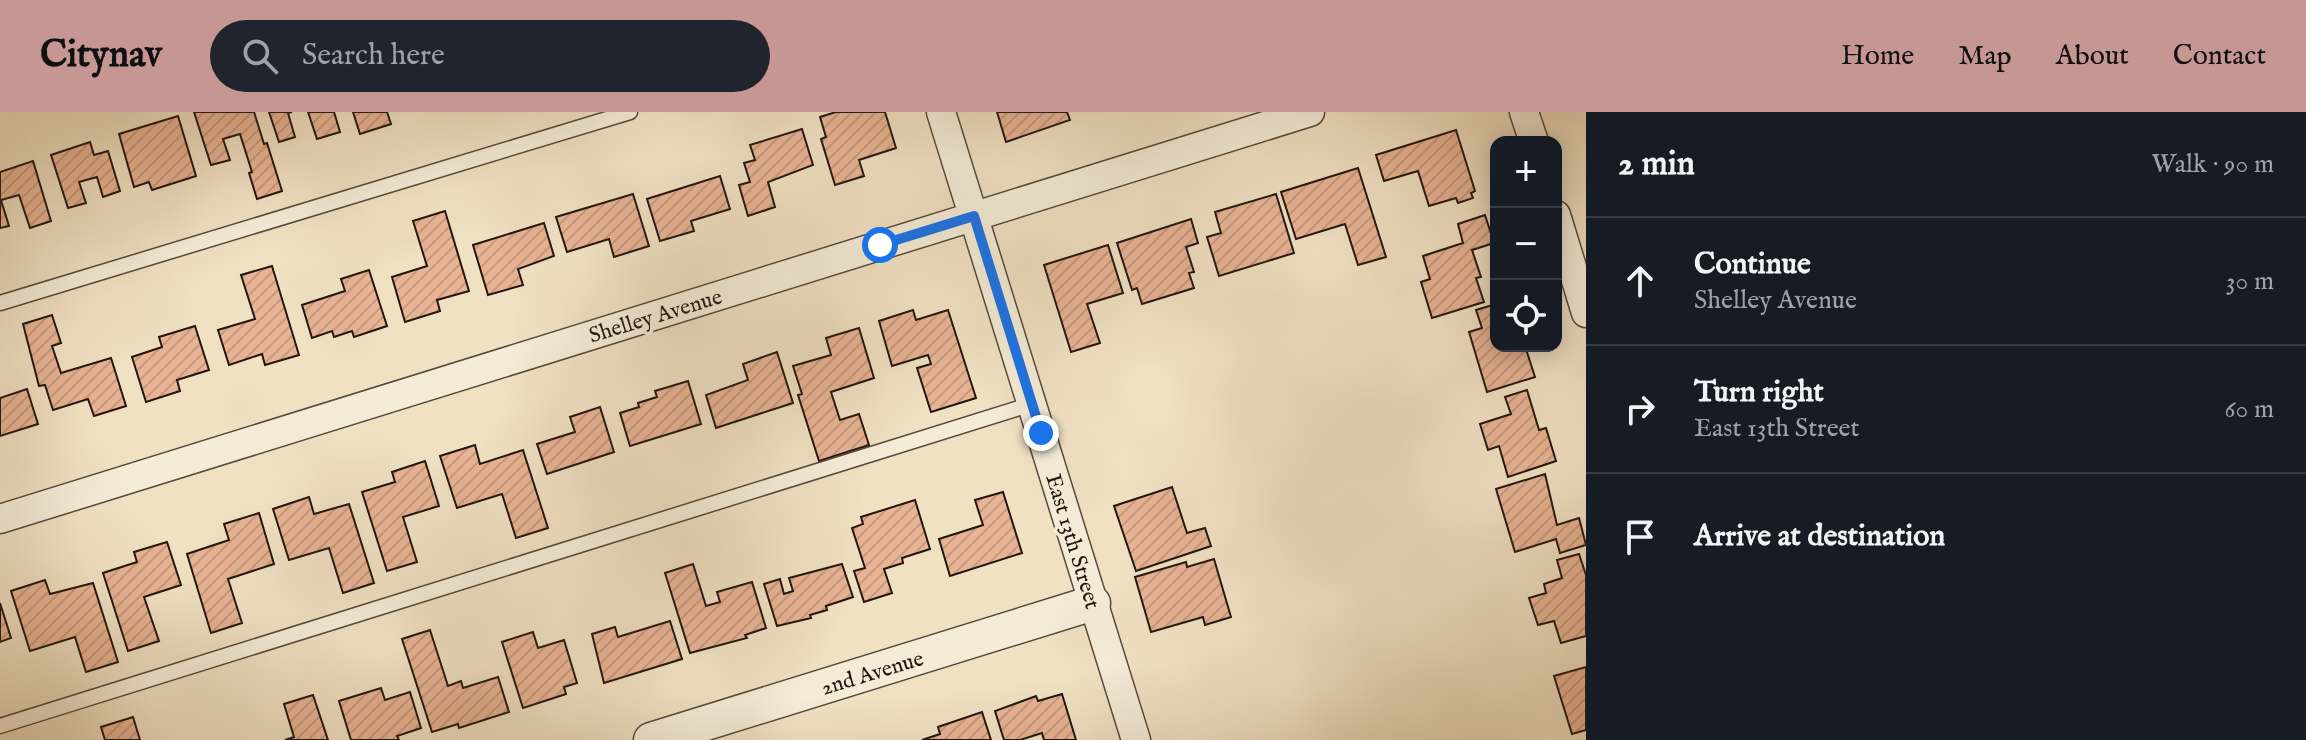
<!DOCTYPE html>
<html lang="en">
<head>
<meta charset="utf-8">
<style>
  body { margin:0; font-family:"IM FELL English",serif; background:#20242c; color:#f1f3f6 }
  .controls { position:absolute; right:24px; top:24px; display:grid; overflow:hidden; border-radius:16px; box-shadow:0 4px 20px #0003 }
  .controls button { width:72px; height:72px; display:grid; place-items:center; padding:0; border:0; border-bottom:2px solid #363941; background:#171b24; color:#f1f3f6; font:40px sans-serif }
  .stop { position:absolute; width:24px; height:24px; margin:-18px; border:6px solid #1a73e8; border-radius:50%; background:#fff }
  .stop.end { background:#1a73e8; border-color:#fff; box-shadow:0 2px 8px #0008 }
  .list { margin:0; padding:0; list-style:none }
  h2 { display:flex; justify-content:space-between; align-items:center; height:104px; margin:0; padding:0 32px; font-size:34px }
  h2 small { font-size:26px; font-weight:400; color:#9ea1a6 }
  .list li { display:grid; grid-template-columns:52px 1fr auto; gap:24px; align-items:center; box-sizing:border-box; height:128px; padding:0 32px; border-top:2px solid #363941 }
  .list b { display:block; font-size:30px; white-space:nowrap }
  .list p { margin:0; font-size:26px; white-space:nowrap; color:#9ea1a6 }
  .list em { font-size:26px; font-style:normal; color:#9ea1a6 }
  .icon { flex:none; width:44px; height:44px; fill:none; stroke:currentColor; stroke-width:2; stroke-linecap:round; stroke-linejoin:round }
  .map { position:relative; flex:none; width:1586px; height:628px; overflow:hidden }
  header { display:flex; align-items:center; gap:48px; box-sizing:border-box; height:112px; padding:0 40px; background:#c59692; color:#111 }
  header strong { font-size:38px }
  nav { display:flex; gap:44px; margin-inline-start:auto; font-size:28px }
  .search { width:560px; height:72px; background:#20242c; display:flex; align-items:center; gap:20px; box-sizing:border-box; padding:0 28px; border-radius:44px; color:#9ea1a6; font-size:30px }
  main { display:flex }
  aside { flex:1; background:#171b24 }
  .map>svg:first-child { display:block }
</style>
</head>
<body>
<header>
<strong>Citynav</strong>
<div class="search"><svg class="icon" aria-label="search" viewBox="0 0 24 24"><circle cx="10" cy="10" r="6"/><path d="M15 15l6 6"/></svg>Search here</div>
<nav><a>Home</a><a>Map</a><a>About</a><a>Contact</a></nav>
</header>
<main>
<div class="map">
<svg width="1586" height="628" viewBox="0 0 1586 628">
  <defs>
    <pattern id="building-hatch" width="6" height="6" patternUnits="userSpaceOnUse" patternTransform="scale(2)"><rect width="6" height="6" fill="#e8b494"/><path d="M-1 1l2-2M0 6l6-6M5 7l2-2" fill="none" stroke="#c79a7f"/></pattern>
  </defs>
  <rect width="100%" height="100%" fill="#f0e1c3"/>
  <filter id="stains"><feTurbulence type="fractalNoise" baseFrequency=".0025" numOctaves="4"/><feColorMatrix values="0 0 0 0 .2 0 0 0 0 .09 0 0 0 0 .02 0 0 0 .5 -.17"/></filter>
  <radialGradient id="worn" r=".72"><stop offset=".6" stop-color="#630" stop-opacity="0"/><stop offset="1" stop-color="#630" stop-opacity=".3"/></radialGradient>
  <g fill="url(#building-hatch)" stroke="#231610" stroke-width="2">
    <path d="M194,0H254L264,32L267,31L282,79L257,87L249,61L252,60L240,22L223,27L230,48L211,53Z"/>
    <path d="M269,0H292L288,1L295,25L279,30Z"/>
    <path d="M308,0H334L340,20L317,27Z"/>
    <path d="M353,0H387L391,12L360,22Z"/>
    <path d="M836,0H885L896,36L859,48L864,64L835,73L821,27L826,25L820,5Z"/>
    <path d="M997,0H1067L1070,8L1006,30Z"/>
    <path d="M178,4L196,64L152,78L149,70L134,75L119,22Z"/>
    <path d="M802,17L813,53L768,70L775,95L748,104L739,73L750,70L744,51L755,48L750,33Z"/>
    <path d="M1456,18L1475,79L1471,81L1473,86L1458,91L1456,86L1429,94L1418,59L1384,69L1376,43Z"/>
    <path d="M90,30L94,43L108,39L120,79L103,85L97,65L79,70L86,91L68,96L51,43Z"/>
    <path d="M33,49L51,109L30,116L19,83L1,88L9,114L0,116V60Z"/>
    <path d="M1358,56L1386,145L1358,153L1345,112L1296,127L1281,80Z"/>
    <path d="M720,64L730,97L691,109L694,119L660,129L647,87Z"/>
    <path d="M633,82L649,134L614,145L609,127L567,140L556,105Z"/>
    <path d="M1276,82L1294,141L1219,164L1207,125L1221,121L1215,100Z"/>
    <path d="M445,99L469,179L437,188L440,199L405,210L392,165L427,154L413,109Z"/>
    <path d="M1485,103L1494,131L1472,138L1481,165L1476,166L1484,190L1432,206L1421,170L1430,167L1423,144L1463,131L1458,112Z"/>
    <path d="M1191,107L1198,131L1186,135L1194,160L1189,161L1194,176L1142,192L1137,176L1132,178L1117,131Z"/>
    <path d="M544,111L554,144L518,157L523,173L488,183L473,133Z"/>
    <path d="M1108,133L1123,181L1087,192L1100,231L1071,240L1044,153Z"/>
    <path d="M272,154L299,243L265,253L262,242L229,253L218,218L255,207L241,163Z"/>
    <path d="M369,158L387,214L354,225L352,219L334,225L332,219L312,226L302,193L345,179L341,167Z"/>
    <path d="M1496,192V234H1525L1535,265L1487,280L1469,220L1482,216L1476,198Z"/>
    <path d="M913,198L916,208L948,198L976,286L931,300L917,256L931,252L928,243L892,254L879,209Z"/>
    <path d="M52,203L61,231L52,234L61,261L111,246L126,294L94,304L88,287L53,298L45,273L39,274L23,212Z"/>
    <path d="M195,214L209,258L177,268L180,279L146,290L132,245L162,235L159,225Z"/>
    <path d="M859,216L874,266L831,280L840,308L859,302L869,333L819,349L798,283L802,282L793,254L831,243L826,226Z"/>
    <path d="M777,240L793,291L716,316L706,283L748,268L743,252Z"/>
    <path d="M688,269L701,312L630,334L620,301L639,295L638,291L657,285L655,279Z"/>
    <path d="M27,277L38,312L0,324V286Z"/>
    <path d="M1527,278L1539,318L1546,316L1556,349L1508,365L1499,334L1488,338L1480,312L1511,302L1505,285Z"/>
    <path d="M600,295L614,340L547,362L537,332L575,320L570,305Z"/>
    <path d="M475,333L480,352L523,338L548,416L516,426L502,382L457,396L440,344Z"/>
    <path d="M425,349L439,394L403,405L417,450L387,459L362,380L395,370L392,360Z"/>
    <path d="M1545,362L1557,413L1579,406L1586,433L1560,441L1556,427L1515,440L1496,377Z"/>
    <path d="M1172,375L1187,421L1205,416L1211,434L1136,459L1114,394Z"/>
    <path d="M1003,380L1022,441L950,464L939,427L983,413L975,388Z"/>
    <path d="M309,385L314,402L349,392L374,471L343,481L329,436L289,448L273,397Z"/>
    <path d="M915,388L930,437L902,446L903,451L884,457L892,481L864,490L854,459L865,456L852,416L863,412L861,405Z"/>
    <path d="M259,401L274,452L228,467L242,511L211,521L187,442L229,428L224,412Z"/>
    <path d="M167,430L181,473L144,485L159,529L128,539L103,461L137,450L134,440Z"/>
    <path d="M1579,442L1586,463V524L1561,531L1554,509L1538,513L1529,486L1546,481L1544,472L1562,466L1557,448Z"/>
    <path d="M1214,447L1231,505L1205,513L1203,505L1151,520L1135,465L1186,450L1187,455Z"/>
    <path d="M693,452L706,494L720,490L717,480L752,470L766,516L745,523L747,526L690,541L665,461Z"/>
    <path d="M842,452L853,485L826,494L827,498L810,503L811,506L777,514L764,472L780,467L784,482L793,479L789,466Z"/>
    <path d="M45,468L50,482L93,471L118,550L86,560L75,525L30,539L11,479Z"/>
    <path d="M0,491L11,526L0,530Z"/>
    <path d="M670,509L682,547L604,571L592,522L615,515L618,525Z"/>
    <path d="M430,518L448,574L461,569L463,576L498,565L509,600L459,616L458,612L432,620L402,527Z"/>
    <path d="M533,520L538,536L564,528L577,571L564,575L566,582L523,596L502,530Z"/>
    <path d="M1586,555V618L1572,622L1554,564Z"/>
    <path d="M381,576L385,588L410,580L421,616L397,624L399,628H351L339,589Z"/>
    <path d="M1062,582L1076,628H1044L1042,621L1020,628H1004L995,599L1036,584L1038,589Z"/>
    <path d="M313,583L328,628H285L294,625L284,592Z"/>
    <path d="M982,600L991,628H922L940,622L938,615Z"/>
    <path d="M133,605L140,628H105L101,615Z"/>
  </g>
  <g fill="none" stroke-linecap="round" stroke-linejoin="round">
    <defs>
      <g id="service">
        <path d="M0,191L630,0"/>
        <path d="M0,614L1032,292"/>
      </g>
      <g id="minor">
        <path d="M941,0L1136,628"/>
        <path d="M1524,0L1534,30"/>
        <path d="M1556,103L1586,201"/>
        <path d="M0,407L1310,0"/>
      </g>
      <path id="tertiary" d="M651,628L1093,491"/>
    </defs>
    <use href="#service" stroke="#56493d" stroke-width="17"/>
    <use href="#minor" stroke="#56493d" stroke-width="31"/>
    <use href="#tertiary" stroke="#56493d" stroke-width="37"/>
    <use href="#service" stroke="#f5ecd8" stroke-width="14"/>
    <use href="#minor" stroke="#f5ecd8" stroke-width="28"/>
    <use href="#tertiary" stroke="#f5ecd8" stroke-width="34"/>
  </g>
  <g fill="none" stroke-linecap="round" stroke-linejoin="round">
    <path stroke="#1a73e8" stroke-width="10" d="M880,133L974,104L1041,321"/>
  </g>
  <g text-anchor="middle" stroke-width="7" stroke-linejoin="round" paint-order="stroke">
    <g font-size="22" fill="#231610" stroke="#f5ecd8">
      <text transform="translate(655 203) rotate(-17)" y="8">Shelley Avenue</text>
      <text transform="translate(1074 429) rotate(73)" y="8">East 13th Street</text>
      <text transform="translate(872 560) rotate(-17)" y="8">2nd Avenue</text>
    </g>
  </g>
  <rect width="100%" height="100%" filter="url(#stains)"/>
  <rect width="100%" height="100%" fill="url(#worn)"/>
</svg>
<div class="controls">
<button>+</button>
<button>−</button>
<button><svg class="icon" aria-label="locate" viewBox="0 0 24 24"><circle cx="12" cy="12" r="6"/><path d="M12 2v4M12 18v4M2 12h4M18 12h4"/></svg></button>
</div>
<div class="stop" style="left:880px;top:133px"></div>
<div class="stop end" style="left:1041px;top:321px"></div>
</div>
<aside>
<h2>2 min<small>Walk · 90 m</small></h2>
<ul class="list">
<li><svg class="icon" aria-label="ahead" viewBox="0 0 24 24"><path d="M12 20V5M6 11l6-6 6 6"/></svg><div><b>Continue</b><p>Shelley Avenue</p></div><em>30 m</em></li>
<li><svg class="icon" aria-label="right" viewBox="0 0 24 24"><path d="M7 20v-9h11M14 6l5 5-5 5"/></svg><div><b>Turn right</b><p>East 13th Street</p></div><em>60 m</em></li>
<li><svg class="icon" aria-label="arrive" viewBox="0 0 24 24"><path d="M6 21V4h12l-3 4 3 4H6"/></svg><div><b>Arrive at destination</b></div></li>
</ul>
</aside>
</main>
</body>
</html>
